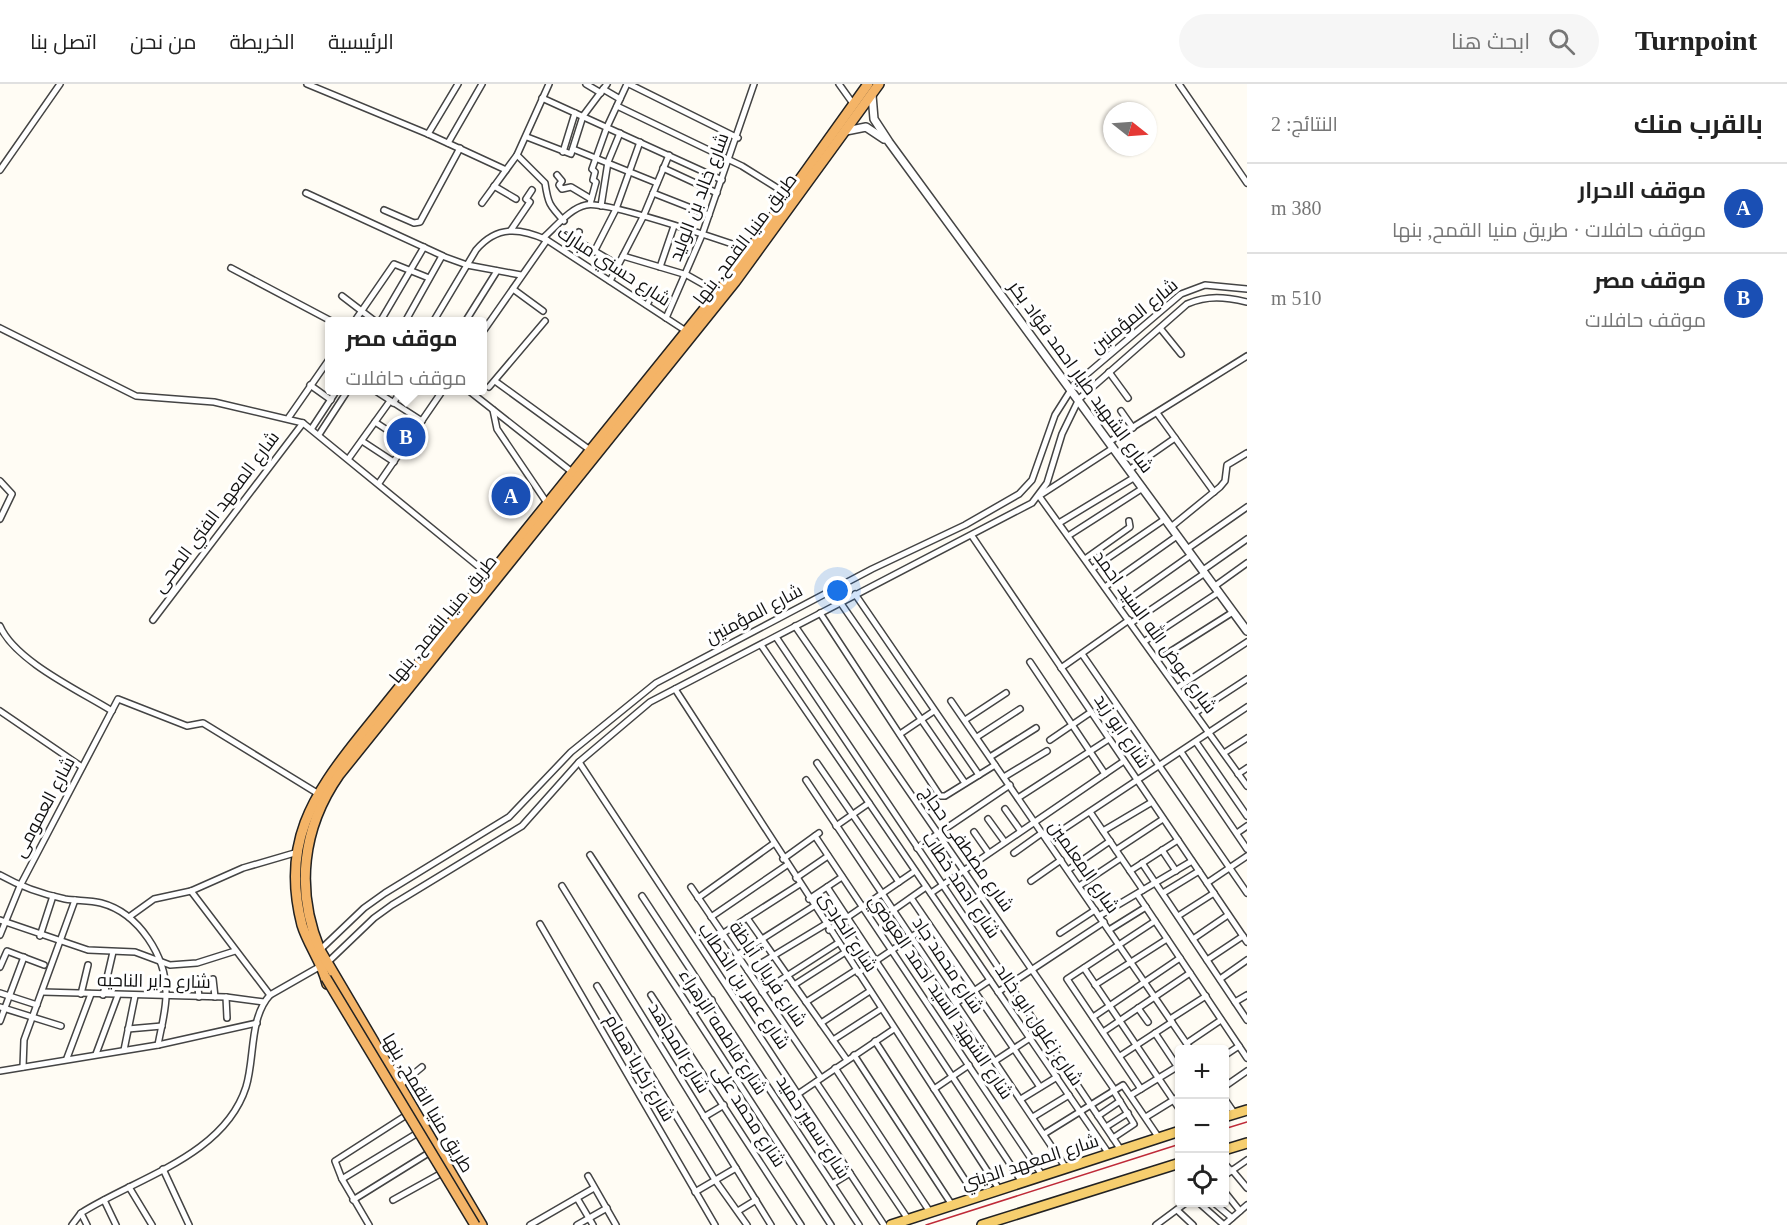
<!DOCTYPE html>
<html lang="ar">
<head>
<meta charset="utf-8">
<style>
  body { margin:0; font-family:"Times New Roman",Cairo,serif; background:#f6f6f6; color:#222; direction:rtl }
  .controls { position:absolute; right:18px; bottom:18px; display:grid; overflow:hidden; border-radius:6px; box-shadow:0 2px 4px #0004 }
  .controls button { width:54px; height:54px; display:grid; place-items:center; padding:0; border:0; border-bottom:2px solid #e0e0e0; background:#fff; color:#222; font:30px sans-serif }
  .compass { position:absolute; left:1103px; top:18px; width:54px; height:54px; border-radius:50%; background:#fff; box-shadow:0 2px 4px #0004; rotate:107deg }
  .you { position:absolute; left:838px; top:507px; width:21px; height:21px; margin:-15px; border:4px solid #fff; border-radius:50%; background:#1a73e8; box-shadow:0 0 0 9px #1a73e833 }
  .badge { display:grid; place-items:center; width:39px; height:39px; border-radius:50%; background:#db2777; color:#fff; font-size:20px; font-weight:700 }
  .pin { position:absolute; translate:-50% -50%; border:3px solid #fff; box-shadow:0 2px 6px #0006 }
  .popup { position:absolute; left:325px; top:233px; width:162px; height:78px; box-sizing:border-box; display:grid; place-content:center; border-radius:6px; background:#fff; filter:drop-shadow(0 2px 4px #0005); font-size:20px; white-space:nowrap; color:#767676 }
  .popup b { font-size:22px; color:#222 }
  .popup::after { content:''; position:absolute; left:50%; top:100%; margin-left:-12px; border:12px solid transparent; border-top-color:#fff }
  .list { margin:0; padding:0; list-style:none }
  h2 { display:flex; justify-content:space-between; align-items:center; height:78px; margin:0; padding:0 24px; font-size:26px }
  h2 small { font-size:20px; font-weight:400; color:#767676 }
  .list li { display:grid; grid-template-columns:39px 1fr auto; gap:18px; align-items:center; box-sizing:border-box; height:90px; padding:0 24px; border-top:2px solid #e0e0e0 }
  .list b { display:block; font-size:22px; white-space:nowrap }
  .list p { margin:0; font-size:20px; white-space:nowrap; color:#767676 }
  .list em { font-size:20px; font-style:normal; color:#767676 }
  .icon { flex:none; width:33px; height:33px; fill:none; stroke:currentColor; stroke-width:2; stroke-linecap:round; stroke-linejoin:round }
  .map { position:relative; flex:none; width:1247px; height:1141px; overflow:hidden; direction:ltr }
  header { display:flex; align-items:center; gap:36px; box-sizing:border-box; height:84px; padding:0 30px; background:#fff; border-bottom:2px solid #e0e0e0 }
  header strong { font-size:28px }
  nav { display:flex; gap:33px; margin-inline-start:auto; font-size:21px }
  .search { width:420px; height:54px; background:#f6f6f6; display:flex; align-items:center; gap:15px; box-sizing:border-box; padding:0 21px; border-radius:33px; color:#767676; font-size:22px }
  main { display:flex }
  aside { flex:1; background:#fff }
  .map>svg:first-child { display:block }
</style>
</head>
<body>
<header>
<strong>Turnpoint</strong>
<div class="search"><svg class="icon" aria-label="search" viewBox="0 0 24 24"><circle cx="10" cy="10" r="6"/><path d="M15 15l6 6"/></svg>ابحث هنا</div>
<nav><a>الرئيسية</a><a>الخريطة</a><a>من نحن</a><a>اتصل بنا</a></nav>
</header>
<main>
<aside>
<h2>بالقرب منك<small>النتائج: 2</small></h2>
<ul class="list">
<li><span class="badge" style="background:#1a4fb4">A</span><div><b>موقف الاحرار</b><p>موقف حافلات · طريق منيا القمح, بنها</p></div><em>380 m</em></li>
<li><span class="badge" style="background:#1a4fb4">B</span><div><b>موقف مصر</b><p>موقف حافلات</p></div><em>510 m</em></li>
</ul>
</aside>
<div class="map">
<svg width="1247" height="1141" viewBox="0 0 1247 1141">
  <rect width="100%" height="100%" fill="#fffcf4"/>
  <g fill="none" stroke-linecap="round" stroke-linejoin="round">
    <defs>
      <g id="minor">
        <path d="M307,0L428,50L506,86"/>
        <path d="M586,0L601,9"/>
        <path d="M629,0L738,54"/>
        <path d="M839,0L854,21"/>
        <path d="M1179,0L1247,99"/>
        <path d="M603,5L620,15"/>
        <path d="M542,14L722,96"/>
        <path d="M617,22L742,82L790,112"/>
        <path d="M428,50L458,0"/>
        <path d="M527,53L571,70L583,32L607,0"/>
        <path d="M448,59L482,0"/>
        <path d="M573,65L657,99"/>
        <path d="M563,68L575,29"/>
        <path d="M517,71L545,99C548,119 549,121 564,137"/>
        <path d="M663,84L717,109"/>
        <path d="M0,86L60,0"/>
        <path d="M557,91L562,97L559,101L562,105L571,103L591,115"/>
        <path d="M494,102L516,115"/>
        <path d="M306,109L443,172"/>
        <path d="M653,109L709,131"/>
        <path d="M482,119L517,71L549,0"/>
        <path d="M590,120L596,98L593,96L595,88L592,85L607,43L627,0"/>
        <path d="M601,122L608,78L620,49"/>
        <path d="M384,126L414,139L420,138L460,64"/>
        <path d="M511,146L530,118L526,115L532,106"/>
        <path d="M579,148L576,156L618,181"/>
        <path d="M543,154C555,144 570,124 586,121C606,116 723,157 750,166"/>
        <path d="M594,168L616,125L640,58"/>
        <path d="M623,172L687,191L717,208"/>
        <path d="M660,183L674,142"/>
        <path d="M231,184L333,238"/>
        <path d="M610,197L643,133L669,71"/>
        <path d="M513,205L543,227"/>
        <path d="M342,212L376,238"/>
        <path d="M647,221L655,205"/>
        <path d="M666,234L702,151L754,0"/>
        <path d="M354,238L394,180L429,194"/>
        <path d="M380,238L424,163"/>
        <path d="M405,238L442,172L467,181L521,191"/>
        <path d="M433,238L476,166C497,141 520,144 547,156L686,247"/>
        <path d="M465,238L497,187"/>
        <path d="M0,244L136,312L214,318L303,339L489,491"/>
        <path d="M1160,244L1181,270"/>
        <path d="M482,249L547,156"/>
        <path d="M1109,288L1128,314"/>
        <path d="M495,297L590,366"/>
        <path d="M310,301L331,316"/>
        <path d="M489,303L545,237"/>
        <path d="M374,306L422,337"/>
        <path d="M468,306L572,388"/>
        <path d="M393,319L402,306"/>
        <path d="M493,326L497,345L547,419"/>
        <path d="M1121,327L1133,344"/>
        <path d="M1157,329L1214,408"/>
        <path d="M289,333L330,274"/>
        <path d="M375,338L407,359"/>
        <path d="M312,344L337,306"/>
        <path d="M320,349L348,306"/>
        <path d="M362,357L394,378"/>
        <path d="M1109,358L1247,272"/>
        <path d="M1113,364L1039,412L1247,702"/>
        <path d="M349,374L390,317"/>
        <path d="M1129,386L1175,354"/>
        <path d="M0,397L12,410L0,435"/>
        <path d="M379,399L443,306"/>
        <path d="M1059,439L1135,393"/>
        <path d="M1171,443L1220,403L1225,397L1227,381L1247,369"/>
        <path d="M972,452L1247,858"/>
        <path d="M1068,452L1143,404"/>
        <path d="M1187,465L1247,423"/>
        <path d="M1085,475L1130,443L1129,437"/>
        <path d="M1092,485L1165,435"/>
        <path d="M1203,486L1247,455"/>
        <path d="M1215,502L1247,479"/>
        <path d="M1105,503L1177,452"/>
        <path d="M855,510L979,691"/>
        <path d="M840,518L965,699"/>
        <path d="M1119,522L1191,471"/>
        <path d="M820,529L940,712H945L995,681"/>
        <path d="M153,536L303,339"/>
        <path d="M1131,539L1205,489"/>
        <path d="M0,542C15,577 80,607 112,627"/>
        <path d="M795,542L1114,1005"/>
        <path d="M776,553L1121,1066"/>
        <path d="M1145,557L1219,508"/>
        <path d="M761,561L1109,1070"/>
        <path d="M1082,570L1247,809"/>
        <path d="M1157,576L1233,528"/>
        <path d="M1030,578L1105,690"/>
        <path d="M1061,584L1129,536"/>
        <path d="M1177,604L1247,558"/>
        <path d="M675,605L999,1105"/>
        <path d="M951,617L1191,966"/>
        <path d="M0,627L82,683"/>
        <path d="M1195,629L1247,595"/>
        <path d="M965,636L1006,609"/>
        <path d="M900,650L934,627"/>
        <path d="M977,653L1020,625"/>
        <path d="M1050,656L1091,628"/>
        <path d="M1196,658L1247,732"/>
        <path d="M1181,668L1247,765"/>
        <path d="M1224,669L1247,654"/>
        <path d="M990,673L1036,644"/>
        <path d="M579,678L884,1141"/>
        <path d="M817,679L899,798"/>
        <path d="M1238,690L1247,684"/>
        <path d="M1004,693L1047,667"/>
        <path d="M806,696L1066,1084"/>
        <path d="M1018,714L1109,655"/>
        <path d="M1005,725L1020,746"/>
        <path d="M1090,728L1143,806"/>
        <path d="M988,735L1004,757"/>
        <path d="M836,742L869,719"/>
        <path d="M1103,747L1152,718"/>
        <path d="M974,748L988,768"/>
        <path d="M1237,749L1247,742"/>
        <path d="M815,752L1042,1091"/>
        <path d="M959,756L975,778"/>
        <path d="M1047,756L1247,623"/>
        <path d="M917,764L1010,701"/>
        <path d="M1116,766L1163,735"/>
        <path d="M1162,766L1176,787"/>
        <path d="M1014,769L1042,749"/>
        <path d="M590,771L831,1141"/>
        <path d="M783,775L819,749"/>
        <path d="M1142,779L1247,936"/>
        <path d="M1068,786L1110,757"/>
        <path d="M1130,787L1178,756"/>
        <path d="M0,791C21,803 41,810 65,815C77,817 89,816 101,819C139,829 167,873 166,911C166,927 161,944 158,961"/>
        <path d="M796,794L828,772"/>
        <path d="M1031,797L1061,776"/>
        <path d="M1207,799L1247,772"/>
        <path d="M562,802L771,1141"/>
        <path d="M1079,802L1121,774"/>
        <path d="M691,803L821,994"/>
        <path d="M827,803L1022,1098"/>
        <path d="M191,807L270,911"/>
        <path d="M931,809L1124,677"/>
        <path d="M1163,809L1199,787"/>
        <path d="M1137,810L1247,974"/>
        <path d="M642,812L859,1141"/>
        <path d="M698,814L773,760"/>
        <path d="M911,814L1040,1003"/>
        <path d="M809,815L842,793"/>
        <path d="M885,832L926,803"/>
        <path d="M1099,832L1192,777"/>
        <path d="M1178,832L1214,809"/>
        <path d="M129,833L154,815L191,807L243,784L298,768"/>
        <path d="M711,833L787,781"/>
        <path d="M747,834L847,976"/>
        <path d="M0,836L88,866L135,868L170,881L197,879L235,867"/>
        <path d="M540,840L715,1141"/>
        <path d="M829,846L915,787"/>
        <path d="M1109,846L1146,823"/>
        <path d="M1060,849L1095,826"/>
        <path d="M722,850L800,800"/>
        <path d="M0,851L20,802L118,615L187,642L203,639L317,709"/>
        <path d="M40,852L53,812"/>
        <path d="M1193,855L1228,831"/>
        <path d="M320,866L364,824L385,809L509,733L571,668L656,599L872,485L965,441L1019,410L1032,396L1055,331L1074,301L1181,210L1205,201L1247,205"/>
        <path d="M737,871L814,822"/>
        <path d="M1207,876L1243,852"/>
        <path d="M327,879L374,834L392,821L522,742L579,678L650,618L1032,419L1047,399L1062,350L1079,315L1187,220C1208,211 1225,213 1247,218"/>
        <path d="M0,883L7,867L44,881"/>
        <path d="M1084,884L1180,1026"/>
        <path d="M748,887L826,840"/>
        <path d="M858,889L929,841"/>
        <path d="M197,895L199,913"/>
        <path d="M213,895L215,913"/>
        <path d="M1220,895L1247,876"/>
        <path d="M794,901L844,869"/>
        <path d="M1095,901L1167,855"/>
        <path d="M597,902L715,1096L747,1141"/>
        <path d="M42,908L226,913L264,918"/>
        <path d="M762,908L838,859"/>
        <path d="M998,908L1104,838"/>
        <path d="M0,909L37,921"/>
        <path d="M81,910L88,881"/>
        <path d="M103,911L113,868"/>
        <path d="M651,911L801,1141"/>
        <path d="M226,913L227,934"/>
        <path d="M806,918L856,886"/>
        <path d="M1235,918L1247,911"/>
        <path d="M956,919L990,896"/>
        <path d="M0,923L61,942"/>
        <path d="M1138,924L1148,938"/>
        <path d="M692,928L712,916"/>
        <path d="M1093,933L1180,874"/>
        <path d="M1170,935L1206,912"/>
        <path d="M0,937L24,873"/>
        <path d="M821,939L870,907"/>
        <path d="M128,945L162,942"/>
        <path d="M1103,948L1190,889"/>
        <path d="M1155,949L1177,982"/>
        <path d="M833,956L881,925"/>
        <path d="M875,957L976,1113"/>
        <path d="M1187,959L1221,936"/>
        <path d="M124,966L135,912"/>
        <path d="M96,970L118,911"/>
        <path d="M854,971L952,1121"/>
        <path d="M1120,972L1172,938"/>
        <path d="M1224,972L1239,962"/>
        <path d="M67,974L91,910"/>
        <path d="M995,977L1030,954"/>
        <path d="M23,983L24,956L75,816"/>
        <path d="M835,984L930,1128"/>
        <path d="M0,987L158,961L257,939"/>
        <path d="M816,998L908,1135"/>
        <path d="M399,1002L422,983"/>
        <path d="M1224,1003L1247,987"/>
        <path d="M934,1005L969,981"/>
        <path d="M1141,1005L1067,895L1155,837"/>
        <path d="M1113,1006L1134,1040L1113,1054"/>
        <path d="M798,1010L894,945"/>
        <path d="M1131,1011L1180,981"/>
        <path d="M1224,1014L1235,1030"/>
        <path d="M1021,1015L1057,993"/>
        <path d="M1098,1032L1120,1017"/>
        <path d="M704,1033L724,1021"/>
        <path d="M1033,1033L1069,1011"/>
        <path d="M1146,1033L1180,1012"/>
        <path d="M1106,1043L1128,1029"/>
        <path d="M1044,1050L1123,1001L1159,1054"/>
        <path d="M1224,1079L1231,1087"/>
        <path d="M163,1085L189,1141"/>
        <path d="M1232,1086L1247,1104"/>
        <path d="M588,1092L616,1141"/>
        <path d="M1224,1092L1247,1076"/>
        <path d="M342,1095L416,1050"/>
        <path d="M832,1100L850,1089"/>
        <path d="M129,1103L152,1141"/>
        <path d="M1224,1107L1240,1127"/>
        <path d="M695,1108L736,1084"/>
        <path d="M577,1114L593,1141"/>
        <path d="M104,1116L116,1141"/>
        <path d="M353,1116L427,1070"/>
        <path d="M393,1116L440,1090"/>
        <path d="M1198,1118L1224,1141"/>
        <path d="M1213,1118L1232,1134"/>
        <path d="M1177,1126L1193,1141"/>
        <path d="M738,1127L756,1116"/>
        <path d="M81,1129L87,1141"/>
        <path d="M72,1141L81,1129C136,1094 224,1072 246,1003C255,974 249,934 270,911L319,883"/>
        <path d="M369,1141L342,1095L335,1077L405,1032"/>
        <path d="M530,1141L594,1104"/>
        <path d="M577,1141L607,1124"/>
        <path d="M1156,1141L1187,1118"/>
        <path d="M1224,1141L1247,1121"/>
      </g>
      <g id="tertiary">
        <path d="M872,11L874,35L889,58L1247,547"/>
        <path d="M846,47L866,43L884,55"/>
      </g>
      <g id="primary">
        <path d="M1224,1033L1247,1026"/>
        <path d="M1224,1066L1247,1059"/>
        <path d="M891,1141L1180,1047"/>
        <path d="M982,1141L1180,1079"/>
      </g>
      <g id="trunk">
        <path d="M327,900C323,880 308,861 302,841C281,760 312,712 360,652L730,193L868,0"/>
        <path d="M482,1141L320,866C295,806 302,744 339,691L735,198L879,0"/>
      </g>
    </defs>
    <use href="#minor" stroke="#444" stroke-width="8"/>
    <use href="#tertiary" stroke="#444" stroke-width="10"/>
    <use href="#primary" stroke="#222" stroke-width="12"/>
    <use href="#trunk" stroke="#222" stroke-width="12"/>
    <use href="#minor" stroke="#fff" stroke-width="5"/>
    <use href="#tertiary" stroke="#fff" stroke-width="7"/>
    <use href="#primary" stroke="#f6ce6e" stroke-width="9"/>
    <use href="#trunk" stroke="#f4b467" stroke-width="9"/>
    <g stroke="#bf2a38" stroke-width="1.5">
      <path d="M1224,1045L1247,1038"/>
      <path d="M926,1141L1180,1060"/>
    </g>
    <defs>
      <path id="trunk-bridge" d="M326,894L475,1141"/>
    </defs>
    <use href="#trunk-bridge" stroke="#222" stroke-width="12" stroke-linecap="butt"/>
    <use href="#trunk-bridge" stroke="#f4b467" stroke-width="9"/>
  </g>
  <g text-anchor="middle" stroke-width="6" stroke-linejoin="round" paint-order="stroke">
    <g font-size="18" fill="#111" stroke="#fff">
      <text transform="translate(699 113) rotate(-69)" y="6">شارع خالد بن الوليد</text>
      <text transform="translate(745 155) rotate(-53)" y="6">طريق منيا القمح, بنها</text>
      <text transform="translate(614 182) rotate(33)" y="6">شارع حسني مبارك</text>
      <text transform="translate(1134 232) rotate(-39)" y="6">شارع المؤمنين</text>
      <text transform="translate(1081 293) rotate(54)" y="6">شارع الشهيد طيار احمد فؤاد بكر</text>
      <text transform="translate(216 428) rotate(-53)" y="6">شارع المعهد الفني الصحى</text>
      <text transform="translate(754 530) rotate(-28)" y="6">شارع المؤمنين</text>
      <text transform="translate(443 535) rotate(-51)" y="6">طريق منيا القمح, بنها</text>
      <text transform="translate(1155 548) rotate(54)" y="6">شارع عوض الله السيد احمد</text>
      <text transform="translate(1122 647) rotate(56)" y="6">شارع ابو زيد</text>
      <text transform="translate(44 723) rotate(-62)" y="6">شارع العمومى</text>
      <text transform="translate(967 765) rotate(55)" y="6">شارع مصطفى حجاج</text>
      <text transform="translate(1084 783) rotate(55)" y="6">شارع المعلمين</text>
      <text transform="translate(961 801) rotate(56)" y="6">شارع احمد خطاب</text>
      <text transform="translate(848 848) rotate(57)" y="6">شارع الكردى</text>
      <text transform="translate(948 881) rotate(56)" y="6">شارع محمد جاد</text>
      <text transform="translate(768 890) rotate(56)" y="6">شارع فريال أباظة</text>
      <text transform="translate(154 897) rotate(1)" y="6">شارع داير الناحيه</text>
      <text transform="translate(744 902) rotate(56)" y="6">شارع عمر بن الخطاب</text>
      <text transform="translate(941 913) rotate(56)" y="6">شارع الشهيد السيد احمد العوضي</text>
      <text transform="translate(1039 941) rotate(56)" y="6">شارع زغلول ابو خالد</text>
      <text transform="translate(723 948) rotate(57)" y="6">شارع فاطمه الزهراء</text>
      <text transform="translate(679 964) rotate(59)" y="6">شارع المجاهد</text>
      <text transform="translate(640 984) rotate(60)" y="6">شارع زكريا همام</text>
      <text transform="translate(428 1019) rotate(59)" y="6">طريق منيا القمح, بنها</text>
      <text transform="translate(749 1032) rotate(57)" y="6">شارع محمد على</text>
      <text transform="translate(813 1043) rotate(57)" y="6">شارع سمير حميد</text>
      <text transform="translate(1030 1078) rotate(-18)" y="6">شارع المعهد الديني</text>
    </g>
  </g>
</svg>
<div class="controls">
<button>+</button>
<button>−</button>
<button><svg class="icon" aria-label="locate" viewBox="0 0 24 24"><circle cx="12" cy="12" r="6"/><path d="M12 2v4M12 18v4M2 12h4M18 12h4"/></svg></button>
</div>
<svg class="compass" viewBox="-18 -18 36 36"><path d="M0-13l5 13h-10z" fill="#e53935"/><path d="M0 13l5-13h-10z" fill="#767676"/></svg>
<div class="you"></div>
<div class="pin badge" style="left:511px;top:412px;background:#1a4fb4">A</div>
<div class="pin badge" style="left:406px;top:353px;background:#1a4fb4">B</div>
<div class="popup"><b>موقف مصر</b>موقف حافلات</div>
</div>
</main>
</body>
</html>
